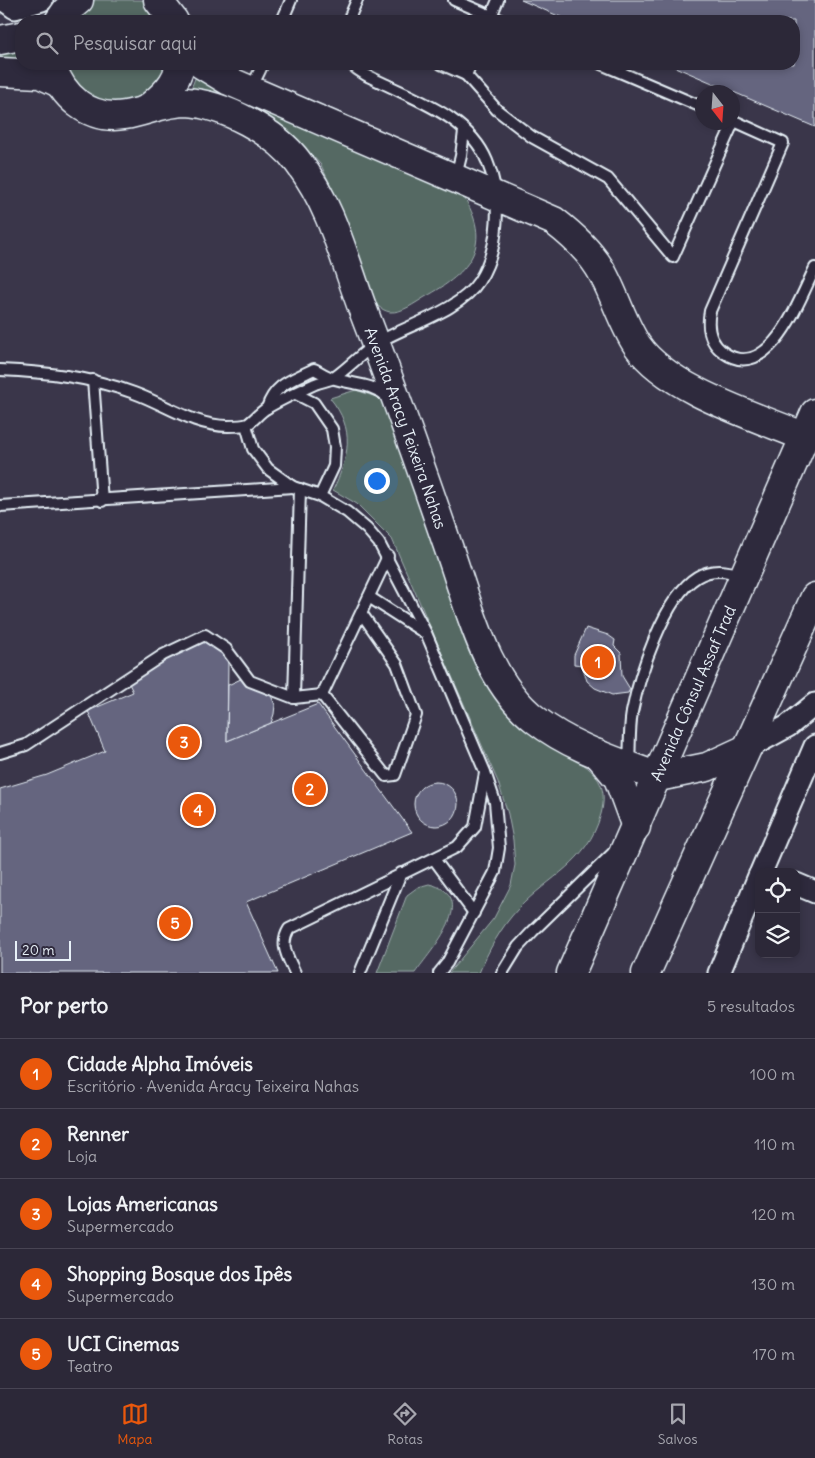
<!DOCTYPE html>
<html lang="pt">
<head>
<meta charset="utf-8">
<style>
  body { margin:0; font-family:Delius,sans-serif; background:#383443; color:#f1f3f6 }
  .controls { position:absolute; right:15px; bottom:15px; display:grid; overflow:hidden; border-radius:10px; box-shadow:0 2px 8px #0003 }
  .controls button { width:45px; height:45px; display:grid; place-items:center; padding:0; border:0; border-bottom:1px solid #484453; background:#2c2838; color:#f1f3f6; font:25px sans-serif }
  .compass { position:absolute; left:695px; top:85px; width:45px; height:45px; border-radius:50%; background:#2c2838; box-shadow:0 2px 8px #0003; rotate:163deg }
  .scale { position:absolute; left:15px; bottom:12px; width:56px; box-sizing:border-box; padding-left:5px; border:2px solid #e8f1f8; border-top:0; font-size:14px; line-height:18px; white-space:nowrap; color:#e8f1f8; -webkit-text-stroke:4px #2f2a3d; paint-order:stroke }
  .you { position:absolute; left:376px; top:480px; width:18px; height:18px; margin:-12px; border:4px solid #fff; border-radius:50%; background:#1a73e8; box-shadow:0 0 0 8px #1a73e833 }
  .badge { display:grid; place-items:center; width:32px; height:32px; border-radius:50%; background:#ea580c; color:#fff; font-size:16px; font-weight:700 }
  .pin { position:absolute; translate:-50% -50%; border:2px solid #fff; box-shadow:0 1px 5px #0006 }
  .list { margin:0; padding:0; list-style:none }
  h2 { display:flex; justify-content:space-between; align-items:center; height:65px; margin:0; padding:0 20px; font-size:21px }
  h2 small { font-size:16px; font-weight:400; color:#a6a6ae }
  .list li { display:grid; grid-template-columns:32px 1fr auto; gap:15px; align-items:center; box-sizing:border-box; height:70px; padding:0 20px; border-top:1px solid #484453 }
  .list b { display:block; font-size:19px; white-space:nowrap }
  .list p { margin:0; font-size:16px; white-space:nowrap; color:#a6a6ae }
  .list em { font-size:16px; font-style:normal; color:#a6a6ae }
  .icon { flex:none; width:28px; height:28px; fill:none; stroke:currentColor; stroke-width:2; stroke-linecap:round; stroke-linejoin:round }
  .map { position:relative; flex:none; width:815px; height:973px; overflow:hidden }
  .search { position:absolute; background:#2c2838; box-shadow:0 2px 8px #0003; left:15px; right:15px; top:15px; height:55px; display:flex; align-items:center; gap:12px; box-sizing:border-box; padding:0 18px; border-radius:20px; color:#a6a6ae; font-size:19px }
  .sheet { height:415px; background:#2c2838 }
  nav { display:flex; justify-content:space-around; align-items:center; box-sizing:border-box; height:70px; border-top:1px solid #484453; background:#2c2838; font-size:14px; color:#a6a6ae }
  nav a { display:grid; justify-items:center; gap:2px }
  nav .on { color:#ea580c }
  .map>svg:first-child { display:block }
</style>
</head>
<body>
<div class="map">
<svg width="815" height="973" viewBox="0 0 815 973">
  <rect width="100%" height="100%" fill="#3a364a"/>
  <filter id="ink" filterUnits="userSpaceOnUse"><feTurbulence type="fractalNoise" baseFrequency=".02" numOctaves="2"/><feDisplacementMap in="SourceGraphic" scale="10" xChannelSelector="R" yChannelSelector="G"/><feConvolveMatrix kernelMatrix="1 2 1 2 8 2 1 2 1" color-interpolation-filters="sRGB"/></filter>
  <g filter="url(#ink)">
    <g fill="#556963" stroke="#9eadae">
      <path d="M85,0H145L168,21H65Z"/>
      <path d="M21,46V63L0,65V49Z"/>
      <path d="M58,64H174L144,104L99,109Z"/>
      <path d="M196,76L462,194C494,244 471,272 425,297C415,303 402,313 390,312C381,310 376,305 372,298L337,199L321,165L296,138L252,109L190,91Z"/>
      <path d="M356,390L379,398L383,403C404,464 425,524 446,585C458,620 467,659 489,689C500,705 513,721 529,733C560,757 615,763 601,814C587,864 550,875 518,909C501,927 488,951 479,973H449L494,918L511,885L515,865L513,840L508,814L498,782L392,539L357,504L333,490C349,456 356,430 330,398Z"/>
      <path d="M429,884C482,896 431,950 415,973H377L407,895L418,887Z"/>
    </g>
    <g fill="#65657f" stroke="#e8f1f8">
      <path d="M521,0H815V127L668,64H794V21H570Z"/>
      <path d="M586,628L608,635L615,640L614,646L621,653L622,676L630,689L628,693L612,695L595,688L587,681L582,665L574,664V655Z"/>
      <path d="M216,634L228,660L227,741L318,704L412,832L246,902L278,973H0V789L47,775L105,751L88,711L133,692L125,675Z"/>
      <path d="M243,678L268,688L275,705L274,714L271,723L227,741L228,685Z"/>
      <circle cx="436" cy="804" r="22"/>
    </g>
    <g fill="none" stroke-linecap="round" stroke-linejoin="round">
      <defs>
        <g id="lane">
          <path d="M454,0L503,21"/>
          <path d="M282,21L291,0"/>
          <path d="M348,21L357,0"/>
          <path d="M489,21L498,0"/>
          <path d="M441,64L466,75L497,110L532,137L608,179L673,257L734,121"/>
          <path d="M601,64L702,107"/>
          <path d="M466,75L471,64"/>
          <path d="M251,89L263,64"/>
          <path d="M732,120L783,143L710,311C707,326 709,342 723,352C769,385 800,298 815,268"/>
          <path d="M456,176L461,156L464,131"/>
          <path d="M0,370C46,372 91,377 134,393C165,404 194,426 228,426C233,426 243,426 248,424C255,419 260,412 267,408C282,399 300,391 315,384C322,381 329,381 335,377C349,367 362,353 377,343C406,325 459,312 479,281C500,248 502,196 487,161C470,120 424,103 387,85C374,79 361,74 351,64"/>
          <path d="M93,380L102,501"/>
          <path d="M296,394L314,403L332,429L335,447L334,466L320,496"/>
          <path d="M267,408C275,383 293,380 314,369C320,372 326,376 332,378C353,385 369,382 388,397"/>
          <path d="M246,425L253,449L268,469L293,487L320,496L347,512L367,529L379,543L426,633L485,772L495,802L499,848L495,872L447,963L439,973"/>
          <path d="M0,506L293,487"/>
          <path d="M369,597L425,633"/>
          <path d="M322,695L386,776L395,775L416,715L397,664L362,614"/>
          <path d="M322,695L388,556"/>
          <path d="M294,698L300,489"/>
          <path d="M0,753L26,745L163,655L205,635L226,649L250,681L294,698L322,695"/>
          <path d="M629,766C630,748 629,729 632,712C639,676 664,597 697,577C712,568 728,570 744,577"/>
          <path d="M434,859L474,913"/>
          <path d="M295,973C288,957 279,945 289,929L457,847L475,827L485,773"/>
          <path d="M360,973L401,873"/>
          <path d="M502,973L518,947L533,931L614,852"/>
        </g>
        <g id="street">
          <path d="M4,0L15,8L42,0"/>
          <path d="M746,749L788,726L815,704"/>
          <path d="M761,872L815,746"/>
          <path d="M796,884L815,892"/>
          <path d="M719,973L759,876"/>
        </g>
        <g id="secondary">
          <path d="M158,0L174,21"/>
          <path d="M59,21L66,11L79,0"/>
          <path d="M0,40L21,36"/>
          <path id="s1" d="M51,64C62,96 88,121 125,115C145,112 164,102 186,102C223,104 276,132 298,162C332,206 344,259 363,310C394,391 423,473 451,555C470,610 487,683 536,720C572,748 616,761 658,777"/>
          <path d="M201,64L229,81L554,221C571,234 587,248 599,267C614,291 621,321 637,345C668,390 755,416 805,437"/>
          <path d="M0,72L40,74L57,82"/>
          <path d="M147,109C162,97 177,84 180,64"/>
        </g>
        <g id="primary">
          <path d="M598,754L618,778L636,827"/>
          <path d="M658,777L707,767L746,749"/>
          <path id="s2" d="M571,973L815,413"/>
          <path d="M646,973L815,597"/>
        </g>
      </defs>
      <use href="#lane" stroke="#e8f1f8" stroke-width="14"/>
      <use href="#street" stroke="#e8f1f8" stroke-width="25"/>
      <use href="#secondary" stroke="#e8f1f8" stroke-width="31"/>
      <use href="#primary" stroke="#e8f1f8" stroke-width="31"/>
      <use href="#lane" stroke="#2f2a3d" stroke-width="10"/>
      <use href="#street" stroke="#2f2a3d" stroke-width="21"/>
      <use href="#secondary" stroke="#2f2a3d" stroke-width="28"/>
      <use href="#primary" stroke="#2f2a3d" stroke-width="28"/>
    </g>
  </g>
  <g text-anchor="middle" stroke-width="5" stroke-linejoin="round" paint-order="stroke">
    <g font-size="16" fill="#e8f1f8" stroke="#2f2a3d">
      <text dy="6" stroke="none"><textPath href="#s1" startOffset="579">Avenida Aracy Teixeira Nahas</textPath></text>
      <text dy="6" stroke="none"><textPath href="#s2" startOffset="305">Avenida Cônsul Assaf Trad</textPath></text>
    </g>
  </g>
</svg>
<div class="controls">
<button><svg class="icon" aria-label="locate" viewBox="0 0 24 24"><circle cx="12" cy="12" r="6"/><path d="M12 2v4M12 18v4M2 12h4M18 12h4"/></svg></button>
<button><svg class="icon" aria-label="layers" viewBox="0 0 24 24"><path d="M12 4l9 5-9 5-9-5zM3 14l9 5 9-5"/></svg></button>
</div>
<svg class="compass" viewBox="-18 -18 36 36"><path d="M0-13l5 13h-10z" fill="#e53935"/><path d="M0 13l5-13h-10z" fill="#a6a6ae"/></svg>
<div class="scale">20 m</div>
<div class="you"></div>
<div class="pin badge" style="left:598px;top:662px">1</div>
<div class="pin badge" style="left:310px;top:789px">2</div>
<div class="pin badge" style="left:184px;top:742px">3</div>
<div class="pin badge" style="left:198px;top:810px">4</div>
<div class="pin badge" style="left:175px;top:923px">5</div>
<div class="search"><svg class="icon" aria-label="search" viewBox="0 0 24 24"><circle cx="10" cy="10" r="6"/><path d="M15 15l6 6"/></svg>Pesquisar aqui</div>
</div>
<section class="sheet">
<h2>Por perto<small>5 resultados</small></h2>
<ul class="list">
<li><span class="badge">1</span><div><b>Cidade Alpha Imóveis</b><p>Escritório · Avenida Aracy Teixeira Nahas</p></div><em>100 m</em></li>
<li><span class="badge">2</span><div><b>Renner</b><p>Loja</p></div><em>110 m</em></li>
<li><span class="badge">3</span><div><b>Lojas Americanas</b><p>Supermercado</p></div><em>120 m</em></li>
<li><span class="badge">4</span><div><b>Shopping Bosque dos Ipês</b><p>Supermercado</p></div><em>130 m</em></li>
<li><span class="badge">5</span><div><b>UCI Cinemas</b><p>Teatro</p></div><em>170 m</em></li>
</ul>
</section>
<nav>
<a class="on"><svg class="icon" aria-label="map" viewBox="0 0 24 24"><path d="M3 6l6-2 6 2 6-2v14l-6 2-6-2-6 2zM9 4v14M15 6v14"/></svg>Mapa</a>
<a><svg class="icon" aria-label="directions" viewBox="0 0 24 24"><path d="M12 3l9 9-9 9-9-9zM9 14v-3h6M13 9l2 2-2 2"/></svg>Rotas</a>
<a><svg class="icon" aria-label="saved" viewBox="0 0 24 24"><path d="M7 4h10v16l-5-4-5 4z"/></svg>Salvos</a>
</nav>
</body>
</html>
